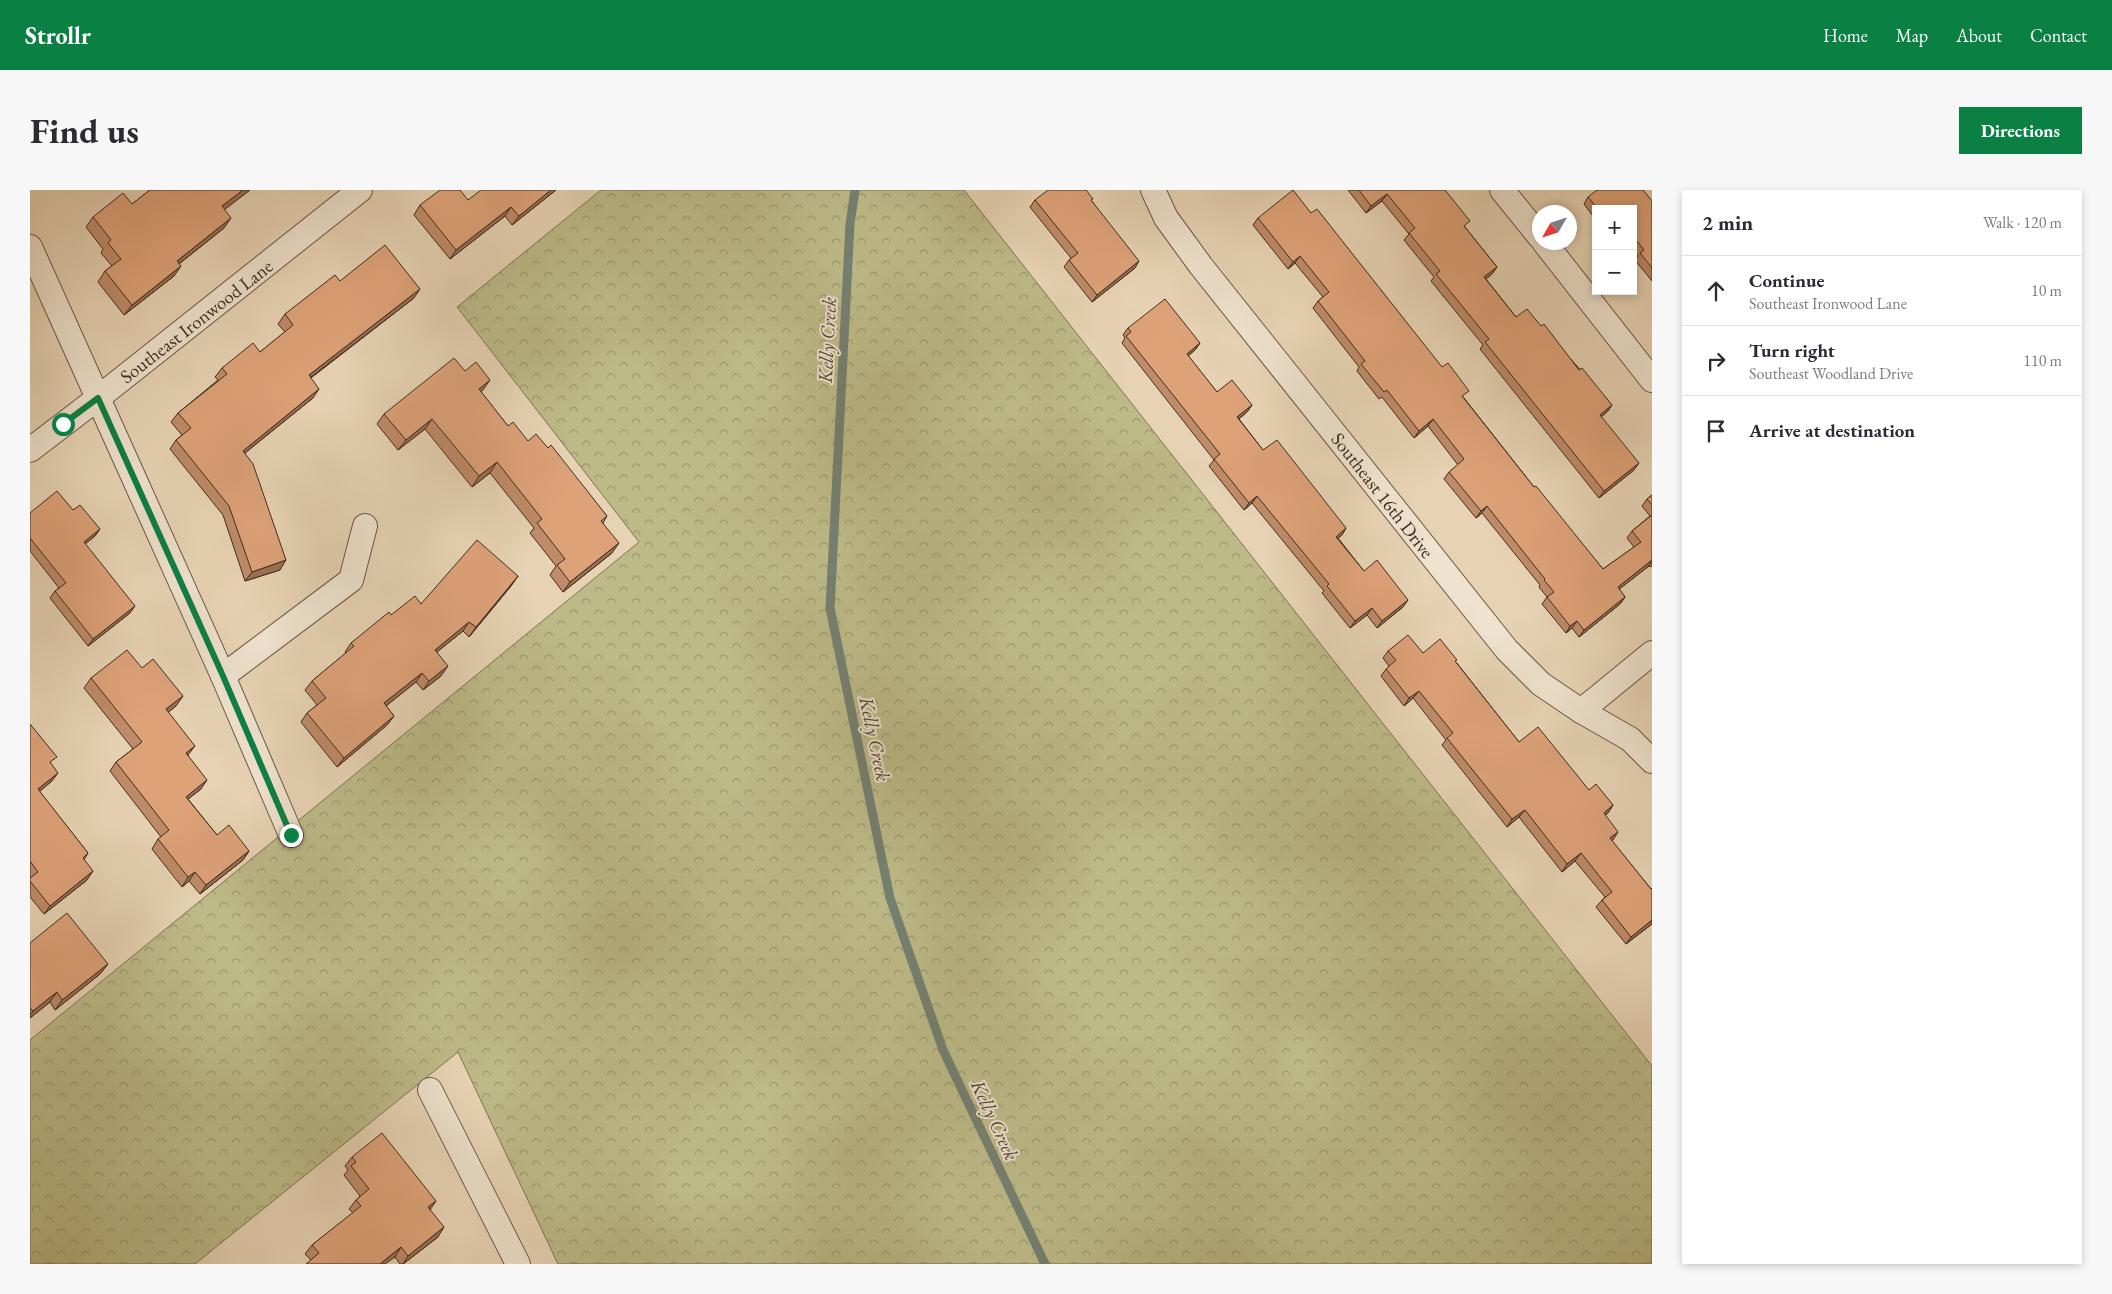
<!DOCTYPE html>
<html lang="en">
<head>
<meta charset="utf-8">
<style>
  body { margin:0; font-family:"EB Garamond",serif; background:#f7f7f7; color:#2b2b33 }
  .controls { position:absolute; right:15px; top:15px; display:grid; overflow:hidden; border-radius:0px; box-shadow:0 2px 8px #0003 }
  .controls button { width:45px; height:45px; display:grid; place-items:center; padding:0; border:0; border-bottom:1px solid #e1e1e2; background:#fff; color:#2b2b33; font:25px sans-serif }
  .compass { position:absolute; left:1502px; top:15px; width:45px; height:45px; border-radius:50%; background:#fff; box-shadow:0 2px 8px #0003; rotate:231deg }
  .stop { position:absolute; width:15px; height:15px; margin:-11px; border:4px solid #0b8043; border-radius:50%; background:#fff }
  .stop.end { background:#0b8043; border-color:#fff; box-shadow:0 1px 5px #0008 }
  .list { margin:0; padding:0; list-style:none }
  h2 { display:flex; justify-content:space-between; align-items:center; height:65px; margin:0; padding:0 20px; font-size:21px }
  h2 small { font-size:16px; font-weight:400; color:#7c7c81 }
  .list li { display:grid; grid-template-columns:32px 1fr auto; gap:15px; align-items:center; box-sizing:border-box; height:70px; padding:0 20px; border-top:1px solid #e1e1e2 }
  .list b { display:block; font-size:19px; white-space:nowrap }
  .list p { margin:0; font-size:16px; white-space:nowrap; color:#7c7c81 }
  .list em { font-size:16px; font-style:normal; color:#7c7c81 }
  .icon { flex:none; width:28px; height:28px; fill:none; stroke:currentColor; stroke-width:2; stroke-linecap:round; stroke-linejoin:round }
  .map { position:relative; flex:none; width:1622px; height:1074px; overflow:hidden; border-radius:0px }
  header { display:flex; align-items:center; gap:30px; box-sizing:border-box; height:70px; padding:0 25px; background:#0b8043; color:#fff }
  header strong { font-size:24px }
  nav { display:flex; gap:28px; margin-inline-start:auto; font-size:18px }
  .intro { display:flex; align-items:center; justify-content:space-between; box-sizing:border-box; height:120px; padding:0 30px }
  h1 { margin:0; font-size:35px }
  .button { padding:12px 22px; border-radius:0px; background:#0b8043; color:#fff; font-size:18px; font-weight:700 }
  main { display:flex; gap:30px; padding:0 30px }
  aside { flex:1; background:#fff; border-radius:0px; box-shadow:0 2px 8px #0003 }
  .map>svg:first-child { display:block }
</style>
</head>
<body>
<header>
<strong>Strollr</strong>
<nav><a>Home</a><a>Map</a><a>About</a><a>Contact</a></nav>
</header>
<div class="intro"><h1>Find us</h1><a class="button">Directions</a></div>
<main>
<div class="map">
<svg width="1622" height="1074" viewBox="0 0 1622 1074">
  <defs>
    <pattern id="forest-crowns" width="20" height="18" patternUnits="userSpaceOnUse" patternTransform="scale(1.25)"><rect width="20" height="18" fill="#bdba88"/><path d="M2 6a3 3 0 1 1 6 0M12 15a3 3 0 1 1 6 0" fill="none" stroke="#9b986f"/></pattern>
  </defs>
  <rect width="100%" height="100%" fill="#e7d3b4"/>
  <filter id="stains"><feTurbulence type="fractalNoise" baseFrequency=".004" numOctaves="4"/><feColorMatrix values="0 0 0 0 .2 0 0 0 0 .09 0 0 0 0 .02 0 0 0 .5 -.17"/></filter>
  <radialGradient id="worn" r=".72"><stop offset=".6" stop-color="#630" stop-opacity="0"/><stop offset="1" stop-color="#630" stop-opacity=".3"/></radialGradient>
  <path fill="url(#forest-crowns)" stroke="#7e7453" d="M571,0H934L1622,876V1074H528L428,862L165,1074H0V850L609,352L427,117Z"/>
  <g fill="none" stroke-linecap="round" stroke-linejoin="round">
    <path stroke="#748171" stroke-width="9" d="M825,0L820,34L800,418L860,708L913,860L1015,1074"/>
    <defs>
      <g id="street">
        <path d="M1123,0L1136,28L1171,76L1477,460L1511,494L1551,521L1600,549L1622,571"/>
        <path d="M1472,0L1510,47"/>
        <path d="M1514,52L1622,190"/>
        <path d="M0,57L193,486L261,645"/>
        <path d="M0,260L68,208L330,0"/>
        <path d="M193,486L321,390L335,336"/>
        <path d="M1551,521L1622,463"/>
        <path d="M400,900L488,1074"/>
      </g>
    </defs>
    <use href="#street" stroke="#695644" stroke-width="26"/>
    <use href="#street" stroke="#efe2ce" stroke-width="24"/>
  </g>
  <g fill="#bf8b68" stroke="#3f2d1e">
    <path d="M120,0H220L194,19V38L149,74L144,86L94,125L68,92L75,81L82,76L71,63L73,59L56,37L63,27L102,14Z"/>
    <path d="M526,0L482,35L475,26L420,69L384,25L390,15Z"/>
    <path d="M1318,0H1415L1435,37L1467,77L1462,84L1456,89L1486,127L1511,136L1582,215L1577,222L1571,227L1604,280L1569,308L1450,159L1453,155L1401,91L1404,87L1374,50L1379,44L1352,11L1336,23Z"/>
    <path d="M1558,7L1622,11V91L1605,70L1608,66L1603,59V19H1566V30L1554,14Z"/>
    <path d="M1005,10L1062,11L1105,78L1062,112L1034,77L1039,70L1041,68L1000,17Z"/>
    <path d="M1281,23L1434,208L1504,297L1573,379L1604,357L1597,348L1602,341L1620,326L1612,316L1617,309L1622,305V376L1620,377L1619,376L1589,399L1595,407L1590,414L1549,447L1542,438L1536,443L1512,414L1517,407L1509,397L1510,395L1452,323L1446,328L1414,289L1419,282L1428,275L1398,236L1384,248L1352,207L1349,209L1327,181L1329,177L1283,118L1288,111L1293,107L1265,73L1258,79L1223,35L1228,28Z"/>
    <path d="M310,91L384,108L281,188L283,208L215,263L250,380L215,391L193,325L140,259L146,250L152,245L141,232L148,223L188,190L185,187L192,178L230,162L255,142L248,134L255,124Z"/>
    <path d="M1098,138L1170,153L1165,160L1158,166L1187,202L1222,215L1217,222L1209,229L1233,260L1316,338L1312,345L1308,348L1334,381L1373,417L1347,438L1337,425L1320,438L1292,403L1294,401L1222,313L1214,320L1179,276L1184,270L1092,153L1095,148L1093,145Z"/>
    <path d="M435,181L453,200L451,202L478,236L498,251L518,258L577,326L573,333L582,363L533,402L520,385L526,376L500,343L504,338L460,283L442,297L395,239L368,260L347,234L354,224Z"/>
    <path d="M43,320L70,339L65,346L55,354L100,423L58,456L20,408L25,401L29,398L0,361V323Z"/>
    <path d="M488,386L481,396L439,447L433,441L407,462L411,486L393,500L386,492L356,516L364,526L357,535L307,577L271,532L277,523L287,515L275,500L282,491L316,463L315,462L321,453L361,425L391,414Z"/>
    <path d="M1358,461L1393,463L1426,472L1489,552L1559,600L1583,615L1578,623L1575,625L1583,650L1582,651L1621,699L1622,698V734L1596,754L1566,717L1572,710L1575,707L1545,671L1532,682L1489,627L1477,637L1412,555L1416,550L1383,508L1374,516L1351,486L1356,479L1359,476L1353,468Z"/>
    <path d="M112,478L146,516L138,522L158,565L171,599L158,609L187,645L219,661L213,670L170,704L159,691L152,697L122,659L128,649L131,647L80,581L86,572L103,559L54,498L61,488Z"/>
    <path d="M0,534L21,574L22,591L9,601L58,663L54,670L57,690L14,724L0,707Z"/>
    <path d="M0,753L78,774L70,784L25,820L20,812L0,828Z"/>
    <path d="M322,967L400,1020L408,1047L373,1074H370L365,1067L281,1070L275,1064L282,1055L323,1023L319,1019L326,1010L330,1006L314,985L318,980L315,976Z"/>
  </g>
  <g fill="#9b7155" stroke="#3f2d1e">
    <path d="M213,0H220L185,27L192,16Z"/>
    <path d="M521,0H526L482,35L489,26Z"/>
    <path d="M1357,4L1352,11L1336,23L1341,16Z"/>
    <path d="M481,17L475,26L420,69L426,60Z"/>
    <path d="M201,28L194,38L140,81L147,71Z"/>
    <path d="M1270,66L1265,73L1258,79L1263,72Z"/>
    <path d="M1109,71L1105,78L1062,112L1067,105Z"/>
    <path d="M151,76L144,86L94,125L102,115Z"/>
    <path d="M1467,77L1462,84L1449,94L1454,87Z"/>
    <path d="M390,99L384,108L272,194L279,185Z"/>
    <path d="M1170,153L1165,160L1152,171L1157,164Z"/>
    <path d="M460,190L453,200L442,209L449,199Z"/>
    <path d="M289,199L283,208L206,270L213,261Z"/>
    <path d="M1222,215L1217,222L1202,234L1207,227Z"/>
    <path d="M1582,215L1577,222L1565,232L1570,225Z"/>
    <path d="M402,229L395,239L368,260L376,250Z"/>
    <path d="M1403,229L1398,236L1384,248L1389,241Z"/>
    <path d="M467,272L460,283L442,297L449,286Z"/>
    <path d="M1609,273L1604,280L1569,308L1574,301Z"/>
    <path d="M1227,306L1222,313L1214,320L1219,313Z"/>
    <path d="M1457,316L1452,323L1446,328L1451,321Z"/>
    <path d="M1316,338L1312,345L1301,354L1306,347Z"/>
    <path d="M70,339L65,346L49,359L54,352Z"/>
    <path d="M589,353L582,363L533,402L540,392Z"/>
    <path d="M256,370L250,380L215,391L222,382Z"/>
    <path d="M1622,370L1619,376L1583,404L1588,397Z"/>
    <path d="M488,386L481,396L439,447L446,437Z"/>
    <path d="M1595,407L1590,414L1549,447L1554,440Z"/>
    <path d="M1378,410L1373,417L1347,438L1352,431Z"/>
    <path d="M105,416L100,423L58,456L63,449Z"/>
    <path d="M1342,418L1337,425L1320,438L1325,431Z"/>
    <path d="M1547,431L1542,438L1536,443L1540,436Z"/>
    <path d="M439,432L433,441L398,469L405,460Z"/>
    <path d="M418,476L411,486L393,500L399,491Z"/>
    <path d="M392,483L386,492L347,523L354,513Z"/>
    <path d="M1389,501L1383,508L1374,516L1379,508Z"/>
    <path d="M153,506L146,516L130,529L136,519Z"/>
    <path d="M364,526L357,535L307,577L314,568Z"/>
    <path d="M165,556L158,565L156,563Z"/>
    <path d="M28,583L22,591L2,608L8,599Z"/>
    <path d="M177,590L171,599L149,616L156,607Z"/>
    <path d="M1583,615L1578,623L1568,631L1574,623Z"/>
    <path d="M1495,620L1489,627L1477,637L1482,629Z"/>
    <path d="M1588,642L1583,650L1575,656L1580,648Z"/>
    <path d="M219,661L213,670L170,704L176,695Z"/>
    <path d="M1551,663L1545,671L1532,682L1537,674Z"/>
    <path d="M63,681L57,690L14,724L20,716Z"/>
    <path d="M165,682L159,691L152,697L158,687Z"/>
    <path d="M1622,730V734L1596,754L1601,747Z"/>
    <path d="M78,774L70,784L25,820L32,810Z"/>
    <path d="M27,802L20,812L0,828V825L3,821Z"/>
    <path d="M406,1011L400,1020L398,1017Z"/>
    <path d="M414,1037L408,1047L373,1074L378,1066Z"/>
    <path d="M371,1057L365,1067L355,1074H350Z"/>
  </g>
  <g fill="#dea279" stroke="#3f2d1e">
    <path d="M120,0H213L192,16L201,28L147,71L151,76L102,115L75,81L91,69L78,53L81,50L63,27L93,3L102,14Z"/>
    <path d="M410,0H430L438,10L451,0H521L489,26L481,17L426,60L390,15Z"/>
    <path d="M1018,0H1056L1063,9L1061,10L1109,71L1067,105L1039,70L1048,63L1005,10Z"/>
    <path d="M1263,0L1281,23L1287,19L1412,177L1418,173L1439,201L1432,206L1504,297L1506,296L1573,379L1611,352L1602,341L1622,325V370L1588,397L1595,407L1554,440L1547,431L1540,436L1517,407L1524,402L1514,390L1515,389L1457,316L1451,321L1419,282L1434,269L1403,229L1389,241L1357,200L1354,202L1331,174L1335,171L1288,111L1299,102L1270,66L1263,72L1228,28Z"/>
    <path d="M1329,0H1415L1440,31L1434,36L1467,77L1454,87L1486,127L1497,119L1511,136L1514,134L1549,180L1552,178L1582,215L1570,225L1609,273L1574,301L1455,152L1459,149L1406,84L1410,81L1379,43L1385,38L1357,4L1341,16Z"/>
    <path d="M1567,0H1613L1622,11V78L1610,63L1614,60L1603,46V19H1568L1558,7Z"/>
    <path d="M355,55L390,99L279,185L289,199L213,261L223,274L256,370L222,382L199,316L146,250L161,238L148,223L197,184L192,178L223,153L230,162L263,135L255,124L305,85L310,91Z"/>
    <path d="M1135,109L1170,153L1157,164L1187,202L1202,190L1222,215L1207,227L1233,260L1247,250L1316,338L1306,347L1334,381L1347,370L1378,410L1352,431L1342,418L1325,431L1297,396L1299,394L1227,306L1219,313L1184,269L1190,264L1096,146L1101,142L1098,138Z"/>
    <path d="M424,168L435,181L446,172L460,190L449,199L478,236L483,232L498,251L506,244L518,258L521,255L577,326L571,331L589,353L540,392L527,375L535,369L507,333L512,329L467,272L449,286L402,229L376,250L354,224Z"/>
    <path d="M27,301L43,320L50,315L70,339L54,352L105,416L63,449L25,401L36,393L0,348V323Z"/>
    <path d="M1622,305V315L1617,309Z"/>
    <path d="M447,350L488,386L446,437L439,432L405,460L418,476L399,491L392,483L354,513L364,526L314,568L277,523L296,508L282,491L324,456L321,453L359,422L361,425L385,406L391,414Z"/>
    <path d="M1378,445L1393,463L1410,449L1427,470L1425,471L1489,552L1508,537L1559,600L1566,594L1583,615L1574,623L1588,642L1580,648L1621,699L1622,698V730L1601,747L1572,710L1582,702L1551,663L1537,674L1495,620L1482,629L1417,548L1423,543L1389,501L1379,508L1356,479L1366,470L1358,461Z"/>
    <path d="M97,460L112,478L123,469L153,506L136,519L165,556L156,563L177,590L156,607L187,645L199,635L219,661L176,695L165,682L158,687L128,649L139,640L86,572L112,552L61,488Z"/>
    <path d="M0,534L27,567L20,572L28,583L8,599L58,663L53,668L63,681L20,716L0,691V688L8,682L0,671Z"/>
    <path d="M37,723L78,774L32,810L27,802L3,821L0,818V753Z"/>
    <path d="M352,943L406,1011L398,1017L414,1037L378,1066L371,1057L350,1074H276L289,1063L282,1055L331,1016L326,1010L339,999L321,976L326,972L322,967Z"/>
  </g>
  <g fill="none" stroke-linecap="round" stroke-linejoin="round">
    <path stroke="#0b8043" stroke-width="6" d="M33,234L68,208L193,486L261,645"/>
  </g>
  <g text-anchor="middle" stroke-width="4" stroke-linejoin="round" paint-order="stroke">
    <g font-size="19" fill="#3f2d1e" stroke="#efe2ce">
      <text transform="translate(166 131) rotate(-38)" y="7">Southeast Ironwood Lane</text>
      <text transform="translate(1353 305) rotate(52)" y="7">Southeast 16th Drive</text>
    </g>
    <g font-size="20" font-style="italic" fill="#51493a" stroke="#efe2ce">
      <text transform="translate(797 150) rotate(-87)" y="7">Kelly Creek</text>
      <text transform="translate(845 549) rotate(78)" y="7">Kelly Creek</text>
      <text transform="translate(965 930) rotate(65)" y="7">Kelly Creek</text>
    </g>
  </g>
  <rect width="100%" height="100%" filter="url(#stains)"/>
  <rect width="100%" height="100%" fill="url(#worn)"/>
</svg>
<div class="controls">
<button>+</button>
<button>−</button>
</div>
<svg class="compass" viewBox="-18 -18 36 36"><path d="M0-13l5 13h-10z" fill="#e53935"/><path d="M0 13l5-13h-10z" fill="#7c7c81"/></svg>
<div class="stop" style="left:33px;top:234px"></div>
<div class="stop end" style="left:261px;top:645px"></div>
</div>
<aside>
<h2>2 min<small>Walk · 120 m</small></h2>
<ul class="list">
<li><svg class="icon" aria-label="ahead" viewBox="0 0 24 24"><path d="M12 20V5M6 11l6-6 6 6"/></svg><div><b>Continue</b><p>Southeast Ironwood Lane</p></div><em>10 m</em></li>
<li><svg class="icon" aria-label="right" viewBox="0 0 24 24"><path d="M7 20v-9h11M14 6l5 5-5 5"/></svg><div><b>Turn right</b><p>Southeast Woodland Drive</p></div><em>110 m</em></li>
<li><svg class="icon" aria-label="arrive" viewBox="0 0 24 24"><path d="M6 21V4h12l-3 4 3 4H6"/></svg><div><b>Arrive at destination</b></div></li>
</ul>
</aside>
</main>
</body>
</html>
